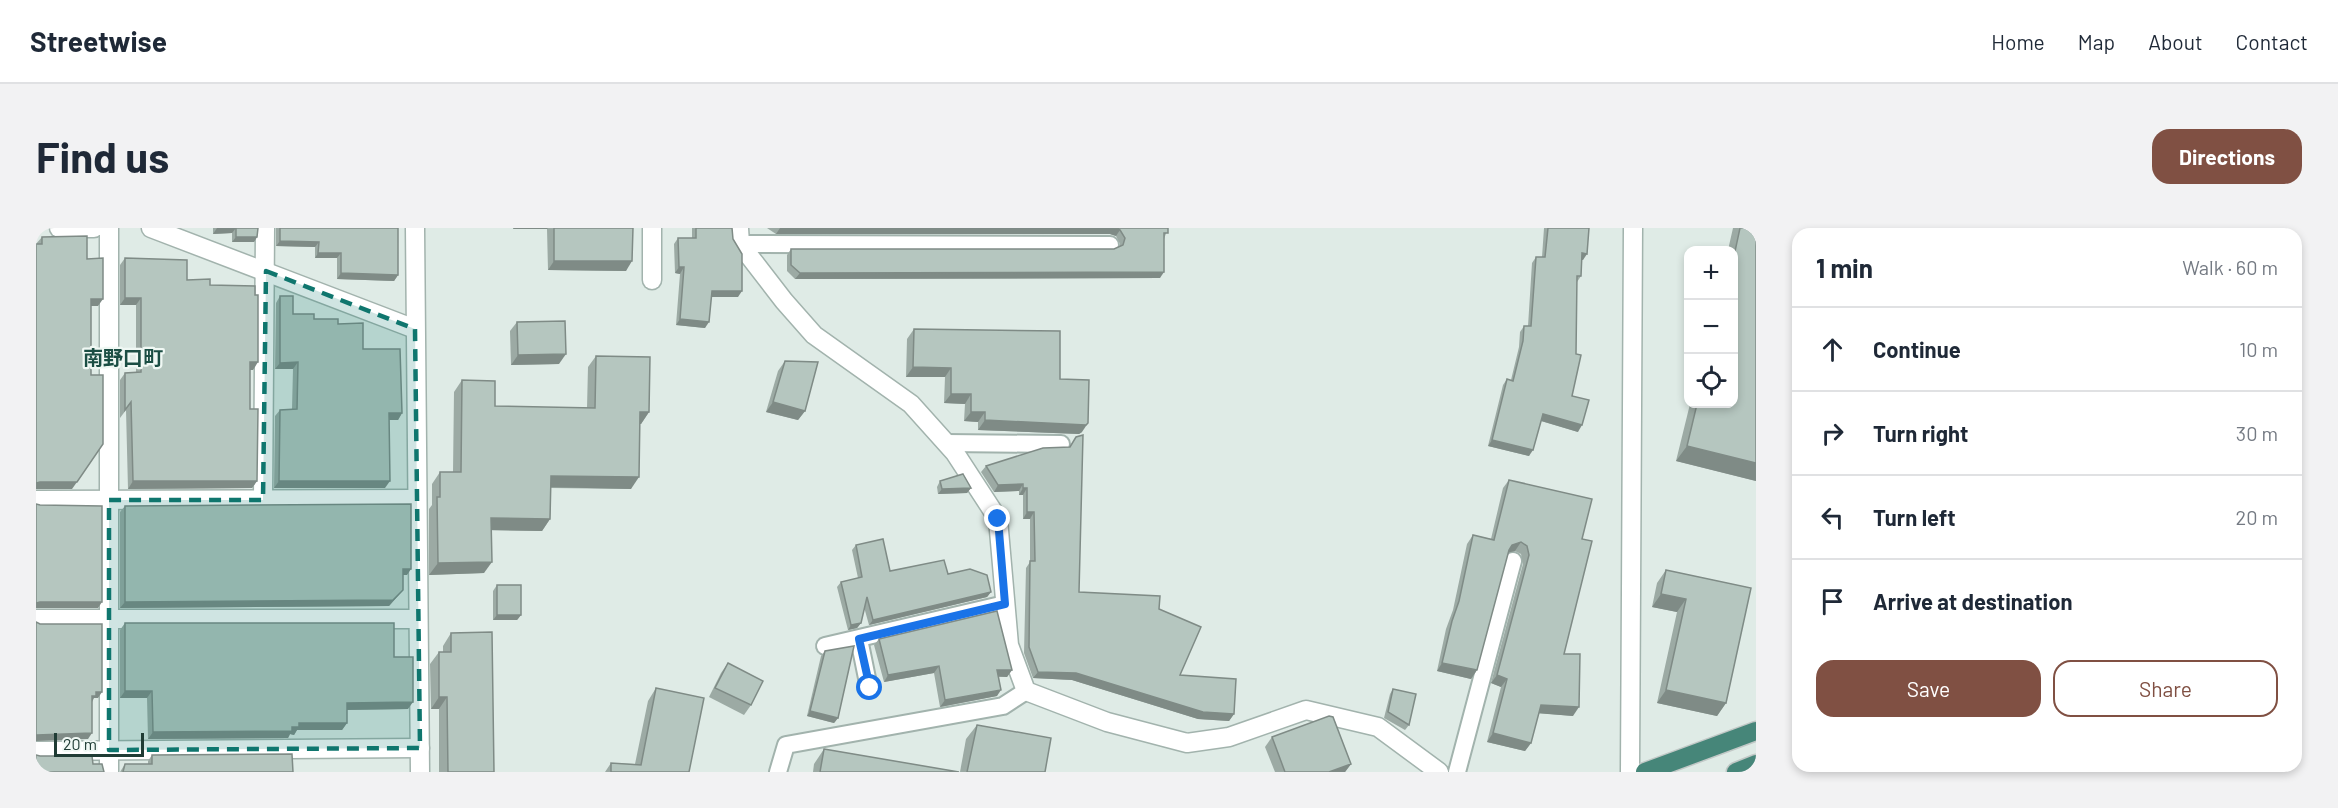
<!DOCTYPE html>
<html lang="en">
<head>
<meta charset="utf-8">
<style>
  body { margin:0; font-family:Barlow,"Noto Sans JP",sans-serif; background:#f2f2f3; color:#1f2937 }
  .controls { position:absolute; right:18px; top:18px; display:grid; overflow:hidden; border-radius:12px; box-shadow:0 3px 9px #0003 }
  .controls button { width:54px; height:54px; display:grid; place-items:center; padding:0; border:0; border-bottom:2px solid #e0e1e3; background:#fff; color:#1f2937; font:30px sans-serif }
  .scale { position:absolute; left:18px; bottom:15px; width:90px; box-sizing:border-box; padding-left:6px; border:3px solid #203c35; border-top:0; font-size:16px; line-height:21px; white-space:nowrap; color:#203c35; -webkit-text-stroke:4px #f0f8f4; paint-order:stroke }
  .stop { position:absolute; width:18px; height:18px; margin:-14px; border:4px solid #1a73e8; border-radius:50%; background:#fff }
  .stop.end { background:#1a73e8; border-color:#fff; box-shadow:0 2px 6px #0008 }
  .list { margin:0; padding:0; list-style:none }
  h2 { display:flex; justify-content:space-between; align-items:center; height:78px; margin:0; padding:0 24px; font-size:26px }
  h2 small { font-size:20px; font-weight:400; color:#747a83 }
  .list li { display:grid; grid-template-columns:39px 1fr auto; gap:18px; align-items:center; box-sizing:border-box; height:84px; padding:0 24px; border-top:2px solid #e0e1e3 }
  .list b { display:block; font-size:22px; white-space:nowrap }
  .list em { font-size:20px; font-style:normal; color:#747a83 }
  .actions { display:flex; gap:12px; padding:18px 24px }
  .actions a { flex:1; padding:14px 0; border:2px solid #805043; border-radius:18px; text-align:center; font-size:21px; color:#805043 }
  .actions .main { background:#805043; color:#fff }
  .icon { flex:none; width:33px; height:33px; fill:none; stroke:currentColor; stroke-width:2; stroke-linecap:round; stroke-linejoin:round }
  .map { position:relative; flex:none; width:1720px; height:544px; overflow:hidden; border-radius:18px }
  header { display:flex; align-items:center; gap:36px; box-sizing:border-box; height:84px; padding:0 30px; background:#fff; border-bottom:2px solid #e0e1e3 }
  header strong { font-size:28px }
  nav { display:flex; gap:33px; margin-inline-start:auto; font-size:21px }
  .intro { display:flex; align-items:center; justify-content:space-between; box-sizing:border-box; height:144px; padding:0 36px }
  h1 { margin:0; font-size:42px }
  .button { padding:15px 27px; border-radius:18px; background:#805043; color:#fff; font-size:21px; font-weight:700 }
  main { display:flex; gap:36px; padding:0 36px }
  aside { flex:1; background:#fff; border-radius:18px; box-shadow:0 3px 9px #0003 }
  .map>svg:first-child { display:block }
</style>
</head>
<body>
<header>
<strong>Streetwise</strong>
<nav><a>Home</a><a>Map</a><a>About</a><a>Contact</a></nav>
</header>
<div class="intro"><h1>Find us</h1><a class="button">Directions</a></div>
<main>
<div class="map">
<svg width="1720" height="544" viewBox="0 0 1720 544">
  <rect width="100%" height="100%" fill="#dfebe6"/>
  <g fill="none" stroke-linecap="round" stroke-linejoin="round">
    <defs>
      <g id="service">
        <path d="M704,16L1074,17"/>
        <path d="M910,215L1025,216"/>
        <path d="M823,411L833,460"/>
        <path d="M789,418L969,376"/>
        <path d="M742,544L750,517L967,478L990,463"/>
        <path d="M1421,544L1477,333"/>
      </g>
      <g id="minor">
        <path d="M23,0H58"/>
        <path d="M73,0V544"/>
        <path d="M115,0L379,101"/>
        <path d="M379,0L384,544"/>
        <path d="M703,0L704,16L748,73L778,107L875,176L919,225L962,291L973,417L990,463L1071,494L1151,515L1193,509L1270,482L1342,499L1403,544"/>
        <path d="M616,52V0"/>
        <path d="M0,272L380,271"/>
        <path d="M227,272L229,0"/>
        <path d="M0,391H382"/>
        <path d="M0,523L384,520"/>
      </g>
      <path id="tertiary" d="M1594,544L1597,0"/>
      <g id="trunk">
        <path d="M1609,544L1720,503"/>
        <path d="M1700,544L1720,536"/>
      </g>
    </defs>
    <use href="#service" stroke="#a2b3ad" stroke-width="20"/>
    <use href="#minor" stroke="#a2b3ad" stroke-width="21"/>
    <use href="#tertiary" stroke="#a2b3ad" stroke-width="21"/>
    <use href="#trunk" stroke="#c1c8c6" stroke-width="21"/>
    <use href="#service" stroke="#fff" stroke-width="16"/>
    <use href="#minor" stroke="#fff" stroke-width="18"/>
    <use href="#tertiary" stroke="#fff" stroke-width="18"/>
    <use href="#trunk" stroke="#468679" stroke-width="18"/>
  </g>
  <g fill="#9caaa4">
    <path d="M177,0H222L221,9L218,14H196V5L177,6Z"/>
    <path d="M240,0H362V47L358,53L301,51V30H279V19L240,18Z"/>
    <path d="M477,0H597L590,43L512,42L511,1H477Z"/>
    <path d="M656,0H696L702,69H675L669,100L640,97L644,46L639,45L638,16L642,10H656Z"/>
    <path d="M731,0H1132L1128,11L1124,50L759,51L751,43V27L755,21H1078L1084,18V16L1080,8L1074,6H740Z"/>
    <path d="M1508,0H1553L1547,32H1546L1545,48L1541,54L1536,168L1542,204L1505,193L1493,228L1452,218L1467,157L1471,151L1475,152L1483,119L1484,104L1488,98H1492L1496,35L1500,29H1506Z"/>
    <path d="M1697,0H1720V253L1640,233L1654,176H1698V22H1692Z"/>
    <path d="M6,9L51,31L62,78H55L36,261H0V16Z"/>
    <path d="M89,30L151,52L174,57L217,142H214V181L221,253L216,260L92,261L90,182L84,190V152L89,145L100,144V77H84V37Z"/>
    <path d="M244,68L257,86L302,96L327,121L366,185L362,192H353L349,260H238L239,188L244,182L256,181L257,141H239L240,75Z"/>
    <path d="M481,94L523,136L475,137L474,103Z"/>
    <path d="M878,101L1024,151L1046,204L1043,206L942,202V194L928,193L929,176L908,175L909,149H870L871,111Z"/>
    <path d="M560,128L613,184L605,196H604L595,261L515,260L514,291L506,303L455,302L448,345L393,347V281L396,277V256L404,244H417L418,164L426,152L459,178L551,180L552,139Z"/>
    <path d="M749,133L769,183L762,192L730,184L742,143Z"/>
    <path d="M1040,209L1043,364L1123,381L1144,447L1198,486L1193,493L1162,491L1036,452L997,450L988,425L990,340L994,334V291H987V267H983V263L958,264L945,244L950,238L1034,219Z"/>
    <path d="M1473,252L1546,311L1528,426L1537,488L1502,485L1495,515L1489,523L1451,514L1465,459L1455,455L1487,336L1485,326L1479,323L1472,325L1441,442L1435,451L1401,443L1410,401L1417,382L1431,316L1437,307L1455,311L1467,260Z"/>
    <path d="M904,253L935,260L931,265L902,266L901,259Z"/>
    <path d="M89,278L371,347H367V362L353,378L84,380V284Z"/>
    <path d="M820,317L854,343L912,346L955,364L951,369L833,397L828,379L825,395L821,400L812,402L801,359L805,354L822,350L816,322Z"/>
    <path d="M1630,342L1715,360L1690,475L1681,488L1621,475L1641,384L1616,379L1621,355Z"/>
    <path d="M461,357L485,387L481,392H457V363Z"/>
    <path d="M89,395L358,429L372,481L311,482V495L306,502H261L258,507L254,506L252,510L112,511L111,470H84V402Z"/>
    <path d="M415,405L458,544H403V481H395L394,436L403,424H407V418Z"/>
    <path d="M843,411L976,442L971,449H963L961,468L904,479L898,445L848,454L838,417Z"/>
    <path d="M789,423L802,490L798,495L771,488L785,428Z"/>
    <path d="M692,435L715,477L708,487L673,469L685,445Z"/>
    <path d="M620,460L653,544H569L575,535L599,536L612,473Z"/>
    <path d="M1357,461L1373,497L1369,502L1348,490L1354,466Z"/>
    <path d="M941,497L1009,544H924L930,511Z"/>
    <path d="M1236,509L1315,536L1309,544H1239L1229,519Z"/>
    <path d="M788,521L923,544H777L778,536Z"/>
    <path d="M116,527L257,544H84L89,536H112V533Z"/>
  </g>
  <g fill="#7f8b86">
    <path d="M181,0H200L196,5L177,6Z"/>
    <path d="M478,0H512L511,1H477Z"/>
    <path d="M744,0H1078L1084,2L1080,8L1074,6H740Z"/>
    <path d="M200,9H221L218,14H196Z"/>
    <path d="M244,13L283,14L279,19L240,18Z"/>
    <path d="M282,25H305L301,30H279Z"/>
    <path d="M1546,25L1551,26L1547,32L1541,31Z"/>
    <path d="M518,33H596L590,43L512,42Z"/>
    <path d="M643,39H648L644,46L639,45Z"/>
    <path d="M1128,44L1124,50L759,51L764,45Z"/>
    <path d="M305,45L362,47L358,53L301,51Z"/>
    <path d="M676,63H706L702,69H671Z"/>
    <path d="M89,70H105L100,77H84Z"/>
    <path d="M55,71H67L62,78H50Z"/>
    <path d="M644,91L673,94L669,100L640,97Z"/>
    <path d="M530,126L523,136L475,137L482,127Z"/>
    <path d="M214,134H222L217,142H209Z"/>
    <path d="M262,134L257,141H239L244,135Z"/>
    <path d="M877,139L915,140L909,149H870Z"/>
    <path d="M915,166H935L929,176L908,175Z"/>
    <path d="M737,174L769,183L762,192L730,184Z"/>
    <path d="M604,184H613L605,196H596Z"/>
    <path d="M935,184H949L942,194L928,193Z"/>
    <path d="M353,185H366L362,192H348Z"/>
    <path d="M1507,186L1546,197L1542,204L1502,192Z"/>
    <path d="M949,192L1052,195L1046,204L1043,206L942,202Z"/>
    <path d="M1456,212L1497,222L1493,228L1452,218Z"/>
    <path d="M1651,218L1720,235V253L1640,233Z"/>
    <path d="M515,248L603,249L595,261L507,259Z"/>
    <path d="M97,253H221L216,260L92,261Z"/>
    <path d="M243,253H354L349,260H238Z"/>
    <path d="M4,254H41L36,261H0V255Z"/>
    <path d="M987,256L983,263L958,264L962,257Z"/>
    <path d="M935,260L931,265L902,266L906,261Z"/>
    <path d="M987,260H991L987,267H983Z"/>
    <path d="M991,284H998L994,291H987Z"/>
    <path d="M455,290L514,291L506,303L447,302Z"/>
    <path d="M1485,314L1479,323L1470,325L1476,317Z"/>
    <path d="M456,334L448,345L393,347L402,335Z"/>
    <path d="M367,341H375L371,347H363Z"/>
    <path d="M367,362L353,378L84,380L89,374Z"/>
    <path d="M955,364L951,369L833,397L837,392Z"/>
    <path d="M1625,366L1650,371L1641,384L1616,379Z"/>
    <path d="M4,374H66L62,380H0V375Z"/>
    <path d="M461,387H485L481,392H457Z"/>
    <path d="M825,395L821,400L812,402L815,397Z"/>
    <path d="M1406,435L1441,442L1435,451L1401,443Z"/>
    <path d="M903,438L898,445L848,454L852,447Z"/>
    <path d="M961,442H976L971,449L957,448Z"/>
    <path d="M1002,444L1040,445L1198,486L1193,493L1162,491L1036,452L997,450Z"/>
    <path d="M1461,447L1471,451L1465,459L1455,455Z"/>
    <path d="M965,462L961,468L904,479L909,472Z"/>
    <path d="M1630,462L1690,475L1681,488L1621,475Z"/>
    <path d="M89,463H116L111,470H84Z"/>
    <path d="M60,464H66L62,470H58L56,474V468Z"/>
    <path d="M403,469H411L403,481H395Z"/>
    <path d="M377,474L372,481L306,482L311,475Z"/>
    <path d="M1505,477L1543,479L1537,488L1499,485Z"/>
    <path d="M774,483L802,490L798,495L771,488Z"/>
    <path d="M263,495H311L306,502H261L258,507L254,506L252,510L112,511L117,504L256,499Z"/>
    <path d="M56,505L52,511L0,513V507Z"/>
    <path d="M1457,505L1495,515L1489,523L1451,514Z"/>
    <path d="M1315,536L1309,544H1293Z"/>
  </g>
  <g fill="#b5c6bf" stroke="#7f8b86" stroke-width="1.5">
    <path d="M181,0H222L221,9H200V0Z"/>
    <path d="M244,0H362V47L305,45V25H282L283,14L244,13Z"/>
    <path d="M518,0H597L596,33H518Z"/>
    <path d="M660,0H696L697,11L706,26V63H676L673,94L644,91L648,39H643L642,10H660Z"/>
    <path d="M917,0H1132V5H1128V44L764,45L755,37V21H1078L1087,17L1089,10L1084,2L1078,0Z"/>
    <path d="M1512,0H1553L1551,26L1546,25L1545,48H1541L1540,126L1545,127L1536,168L1553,172L1546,197L1507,186L1497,222L1456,212L1471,151L1477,153L1487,113L1488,98H1495L1500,29H1509Z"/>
    <path d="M1704,0H1720V235L1651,218L1661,176H1698V28Z"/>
    <path d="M51,8V31L67,30V71H55V147H67V216L41,254H4L0,255V16H6V9Z"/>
    <path d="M89,30L151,32V52L174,51V57L219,58V67H222V134H214V181H222L221,253H97L95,174L89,182V145L105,144V70H89Z"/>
    <path d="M244,68H257V86H278V91H302V96L327,95V121H364L366,185H353L354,253H243L244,182L261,181L262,134L244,135Z"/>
    <path d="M529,93L530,126L482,127L481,94Z"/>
    <path d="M878,101L1024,103V151L1053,152L1052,195L1050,197L949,192V184H935V166H915V140L877,139Z"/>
    <path d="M560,128L614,129L613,184H604L603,249L515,248L514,291L455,290L456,334L402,335L401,269H404V244H425L426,152L459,153V178L559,180Z"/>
    <path d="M749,133L782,134L769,183L737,174Z"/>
    <path d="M1047,207L1043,364L1124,368L1123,381L1165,399L1144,447L1200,451L1198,486L1167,484L1040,445L1002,444L993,419L994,333H999L998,284H991V260H987V256L962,257L950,238L1007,220L1034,219L1040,209Z"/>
    <path d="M927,246L935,260L906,261L904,253Z"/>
    <path d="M1473,252L1556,271L1546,311L1556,313L1528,426H1544L1543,479L1505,477L1495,515L1457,505L1471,451L1461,447L1493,327L1491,318L1485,314L1476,317L1473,322L1441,442L1406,435L1416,393L1423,373L1437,307L1458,312Z"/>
    <path d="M0,276L4,277L66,278V374H4L0,375Z"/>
    <path d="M375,276V341H367V362L357,372L89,374V278Z"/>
    <path d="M847,311L854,343L908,332L912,346L934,341L951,347L955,364L837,392L831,369L825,395L815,397L805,354L826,349L820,317Z"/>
    <path d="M1630,342L1715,360L1690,475L1630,462L1650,371L1625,366Z"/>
    <rect x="461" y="357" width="24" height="30"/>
    <path d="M961,383L976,442H961L965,462L909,472L903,438L852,447L843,411Z"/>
    <path d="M0,394L4,396H66V464H60V468H56V505L0,507Z"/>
    <path d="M89,395H358V429H377V474L311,475V495H263V499H256V503L117,504L116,463H89Z"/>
    <path d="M456,404L458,544H412L411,469H403V424H415V405Z"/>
    <path d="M818,418L802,490L774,483L789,423Z"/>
    <path d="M692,435L727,453L715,477L679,460Z"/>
    <path d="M620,460L668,470L653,544H575V535L605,537Z"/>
    <path d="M1357,461L1380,466L1373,497L1352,484Z"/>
    <path d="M1293,488L1297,489L1315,536L1293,544H1249L1236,509Z"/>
    <path d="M941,497L1015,510L1009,544H931Z"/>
    <path d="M788,521L923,544H784Z"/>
    <path d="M256,526L257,544H87L89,536H116V527Z"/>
    <path d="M0,527L4,528H56L57,536H66L68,544H0Z"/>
  </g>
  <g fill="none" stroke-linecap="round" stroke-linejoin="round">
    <path stroke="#1a73e8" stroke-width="8" d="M834,460L823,411L969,376L962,291"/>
  </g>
  <path fill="#0f766e" fill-opacity="0.2" stroke="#0f766e" stroke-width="4.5" stroke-dasharray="12 8" stroke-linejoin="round" d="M230,43L379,101L384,520L73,522V272H227Z"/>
  <g text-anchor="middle" stroke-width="4.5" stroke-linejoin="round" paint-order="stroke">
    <g font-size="20" font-weight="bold" fill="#1b4e44" stroke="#f0f8f4">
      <text x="87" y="137">南野口町</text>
    </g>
  </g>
</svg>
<div class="controls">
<button>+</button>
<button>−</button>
<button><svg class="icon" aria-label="locate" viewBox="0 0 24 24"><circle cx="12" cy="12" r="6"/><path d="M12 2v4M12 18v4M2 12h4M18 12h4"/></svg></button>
</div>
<div class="scale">20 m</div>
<div class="stop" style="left:834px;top:460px"></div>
<div class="stop end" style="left:962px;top:291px"></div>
</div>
<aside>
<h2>1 min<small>Walk · 60 m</small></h2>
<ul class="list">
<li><svg class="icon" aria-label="ahead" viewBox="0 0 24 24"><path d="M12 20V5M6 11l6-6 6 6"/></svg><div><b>Continue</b></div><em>10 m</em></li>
<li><svg class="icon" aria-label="right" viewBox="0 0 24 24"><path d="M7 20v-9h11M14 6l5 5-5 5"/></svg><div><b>Turn right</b></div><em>30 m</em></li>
<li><svg class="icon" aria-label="left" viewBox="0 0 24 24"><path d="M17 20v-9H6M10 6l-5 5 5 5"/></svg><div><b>Turn left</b></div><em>20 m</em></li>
<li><svg class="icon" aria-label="arrive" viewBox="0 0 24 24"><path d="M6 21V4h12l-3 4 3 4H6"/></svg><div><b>Arrive at destination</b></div></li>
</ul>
<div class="actions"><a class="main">Save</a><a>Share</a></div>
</aside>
</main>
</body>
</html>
